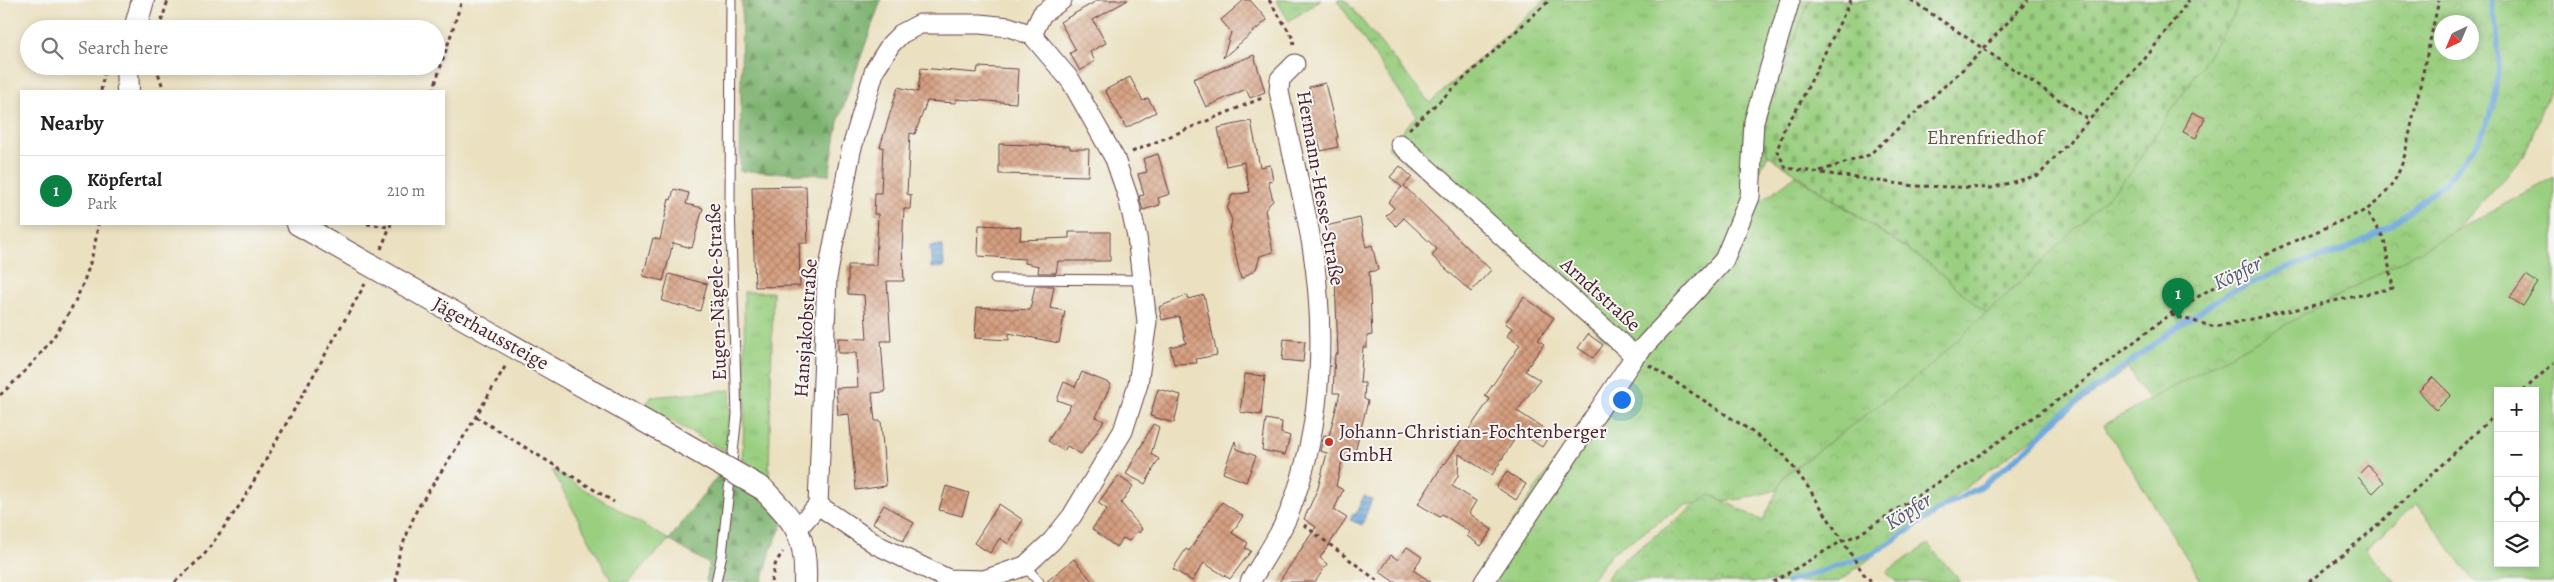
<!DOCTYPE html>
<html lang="en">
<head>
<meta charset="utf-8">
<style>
  body { margin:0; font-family:Alegreya,serif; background:#f6f6f6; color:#222 }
  .controls { position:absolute; right:15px; bottom:15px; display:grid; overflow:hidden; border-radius:0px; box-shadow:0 2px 8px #0003 }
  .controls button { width:45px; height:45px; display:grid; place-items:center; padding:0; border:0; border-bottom:1px solid #e0e0e0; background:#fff; color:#222; font:25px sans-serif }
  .compass { position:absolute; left:2434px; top:15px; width:45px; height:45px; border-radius:50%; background:#fff; box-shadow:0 2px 8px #0003; rotate:224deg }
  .you { position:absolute; left:1621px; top:399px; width:18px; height:18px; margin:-12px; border:4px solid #fff; border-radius:50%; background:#1a73e8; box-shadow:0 0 0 8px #1a73e833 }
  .badge { display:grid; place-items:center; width:32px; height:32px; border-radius:50%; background:#0b8043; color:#fff; font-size:16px; font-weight:700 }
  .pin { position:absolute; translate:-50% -41px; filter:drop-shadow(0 1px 2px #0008) }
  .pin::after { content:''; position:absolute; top:26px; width:18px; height:15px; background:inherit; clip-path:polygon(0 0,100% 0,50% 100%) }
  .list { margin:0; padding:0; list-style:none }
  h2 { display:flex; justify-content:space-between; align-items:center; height:65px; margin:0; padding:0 20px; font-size:21px }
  h2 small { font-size:16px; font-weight:400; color:#767676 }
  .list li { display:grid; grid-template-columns:32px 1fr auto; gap:15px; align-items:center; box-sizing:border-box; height:70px; padding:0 20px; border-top:1px solid #e0e0e0 }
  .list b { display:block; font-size:19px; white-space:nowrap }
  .list p { margin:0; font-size:16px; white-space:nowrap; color:#767676 }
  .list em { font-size:16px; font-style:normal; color:#767676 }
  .icon { flex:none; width:28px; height:28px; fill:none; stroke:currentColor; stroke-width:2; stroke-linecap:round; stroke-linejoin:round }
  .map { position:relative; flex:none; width:2554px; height:582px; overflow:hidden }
  .search { position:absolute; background:#fff; box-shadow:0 2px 8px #0003; left:20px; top:20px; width:425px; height:55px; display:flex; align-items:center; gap:12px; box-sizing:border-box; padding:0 18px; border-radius:28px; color:#767676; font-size:19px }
  .panel { position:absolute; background:#fff; box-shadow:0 2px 8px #0003; left:20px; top:90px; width:425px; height:135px; border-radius:0px }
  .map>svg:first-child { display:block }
</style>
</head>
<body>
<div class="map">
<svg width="2554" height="582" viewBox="0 0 2554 582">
  <defs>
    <pattern id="grass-tufts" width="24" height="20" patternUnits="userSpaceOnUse" patternTransform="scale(1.25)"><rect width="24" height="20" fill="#9acf80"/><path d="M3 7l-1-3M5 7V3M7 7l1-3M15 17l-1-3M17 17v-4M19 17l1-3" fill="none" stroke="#86b16f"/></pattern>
    <pattern id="forest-firs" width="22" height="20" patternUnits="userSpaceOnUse" patternTransform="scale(1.25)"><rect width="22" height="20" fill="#7bb26e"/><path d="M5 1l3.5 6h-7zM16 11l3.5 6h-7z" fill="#67905b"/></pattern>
    <pattern id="cemetery-stones" width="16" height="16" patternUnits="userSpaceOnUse" patternTransform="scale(1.25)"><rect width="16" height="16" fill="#9acf80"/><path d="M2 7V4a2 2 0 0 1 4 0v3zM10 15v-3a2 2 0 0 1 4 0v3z" fill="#86b16f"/></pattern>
    <pattern id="park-crowns" width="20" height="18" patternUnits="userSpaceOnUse" patternTransform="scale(1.25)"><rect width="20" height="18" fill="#9acf80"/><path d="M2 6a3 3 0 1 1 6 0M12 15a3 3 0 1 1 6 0" fill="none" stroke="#86b16f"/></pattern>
    <pattern id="water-rules" width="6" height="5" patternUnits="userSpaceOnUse" patternTransform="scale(1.25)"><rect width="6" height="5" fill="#6aa6db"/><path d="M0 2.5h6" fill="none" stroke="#5987b2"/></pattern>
    <pattern id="building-cross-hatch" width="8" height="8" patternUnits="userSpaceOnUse" patternTransform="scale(1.25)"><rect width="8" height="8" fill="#d59e7f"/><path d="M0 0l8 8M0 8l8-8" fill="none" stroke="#af8068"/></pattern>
  </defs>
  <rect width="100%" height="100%" fill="#f6f6f2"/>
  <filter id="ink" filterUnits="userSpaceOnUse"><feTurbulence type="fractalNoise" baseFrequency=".02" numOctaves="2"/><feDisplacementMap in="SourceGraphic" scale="10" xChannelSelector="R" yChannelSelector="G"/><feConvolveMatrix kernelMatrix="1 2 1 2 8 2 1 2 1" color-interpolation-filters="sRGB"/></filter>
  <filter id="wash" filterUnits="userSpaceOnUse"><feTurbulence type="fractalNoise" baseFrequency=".0096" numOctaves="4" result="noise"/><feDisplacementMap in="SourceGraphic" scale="20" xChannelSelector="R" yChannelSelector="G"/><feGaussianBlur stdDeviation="1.12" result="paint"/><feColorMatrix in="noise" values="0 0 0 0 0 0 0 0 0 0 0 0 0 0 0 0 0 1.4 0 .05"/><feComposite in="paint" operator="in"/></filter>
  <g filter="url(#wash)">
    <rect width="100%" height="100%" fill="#ebe1c1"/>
    <g fill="url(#grass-tufts)" stroke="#727756">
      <path d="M1276,0H1321L1289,21Z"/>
      <path d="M1337,0H1345L1430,103L1545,0H1810L1759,129L1768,155L1751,186L1742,216L1796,175L1932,266L1996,322L1844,473L1742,499L1685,505L1613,552L1589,582H1472L1626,357L1388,147L1416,116Z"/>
      <path d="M744,292H773L769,477L742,459L745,409Z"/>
      <path d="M731,390L728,453L645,406L651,397Z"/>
      <path d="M1928,544L1961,582H1896L1886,572Z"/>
    </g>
    <g fill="url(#forest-firs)" stroke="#62684c">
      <path d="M742,0H881L838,122L829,175L740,171Z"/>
      <path d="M719,474L755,492L783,523L771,550L762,582H706L709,564L669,540Z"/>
    </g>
    <path fill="url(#cemetery-stones)" stroke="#727756" d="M1810,0H2249L2125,190L1996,322L1932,266L1768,155L1759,129Z"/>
    <path fill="url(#park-crowns)" stroke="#727756" fill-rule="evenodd" d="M2240,0H2554V81L2524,156L2210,500L2128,368L1838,582H1605L1614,567L1710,494L1763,521L1784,476L1924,371L2033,270L2129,175L2233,17ZM2442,22H2472V52H2442Z"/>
    <g fill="#9acf80" stroke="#727756" fill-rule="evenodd">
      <path d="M2554,177V582H2475L2417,504L2365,549L2396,582H2202L2104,425ZM2498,391H2535V563H2498Z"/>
      <path d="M552,470L669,540L628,582H612Z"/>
    </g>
    <g fill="url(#water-rules)" stroke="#5a6283">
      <path d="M930,246H943L944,267L931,268Z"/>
      <path d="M1364,496L1372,499L1362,525L1350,520L1353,514L1355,515Z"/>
    </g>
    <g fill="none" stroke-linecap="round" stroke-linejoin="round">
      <path stroke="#6aa6db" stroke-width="5.5" d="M1788,582L1873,554L1945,506L1982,486L2027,449L2063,413L2178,326L2228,293L2296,264L2342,251L2393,224L2447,181L2480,140L2493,108L2499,62L2497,33L2491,0"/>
    </g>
    <g id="blocks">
      <g fill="url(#building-cross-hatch)">
        <path d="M1098,0H1128L1093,20L1106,43L1090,52L1095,61L1080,71L1070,53L1076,50L1060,22Z"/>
        <path d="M1244,0H1250L1267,20L1223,58L1231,32L1221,20Z"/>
        <path d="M1254,55L1265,92L1250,98L1246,89L1206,107L1193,79Z"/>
        <path d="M978,67L1018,69L1016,103L956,99V103L927,101L915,134L910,133L907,194L911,195L910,209H904L902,249L904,281H887L891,341H881L885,392L872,393L875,421H881L886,486L856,490L849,414L838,415L836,388L858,387L856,353H838V338L867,339L864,295L848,294V265H876L878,214H874L875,193H881L883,147H880L898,87L918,92L921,68L977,73Z"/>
        <path d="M1130,77L1143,101L1148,98L1156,112L1126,128L1105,90Z"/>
        <path d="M1325,83L1338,137L1336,138L1338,147L1321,151L1319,142L1309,144L1300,106L1313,102L1309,87Z"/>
        <path d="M2192,112L2205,118L2196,138L2183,132Z"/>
        <path d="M1251,121L1260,167L1270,165L1273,180L1268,181L1273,200L1265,210L1273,252L1260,256L1256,269L1241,279L1230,231L1232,220L1227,209L1232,195L1250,192L1244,162L1226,166L1218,128Z"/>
        <path d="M999,144L1070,146V149H1089L1088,176L999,174Z"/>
        <path d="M1158,154L1170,194L1158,198L1160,205L1143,210L1139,196L1144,195L1138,174L1147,172L1143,159Z"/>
        <path d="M1400,166L1412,177L1404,186L1491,270L1471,292L1432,256L1437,249L1404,218L1396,226L1386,216L1394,208L1388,202L1402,187L1390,177Z"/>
        <path d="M806,186L808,243H799L800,286L755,287L752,187Z"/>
        <path d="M674,189L689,193L686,204L703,208L692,248L673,243L663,281L643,276L653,238L660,240L669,199L671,200Z"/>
        <path d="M1360,218L1366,247L1372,245L1378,270L1369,272L1372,335L1367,336V347H1363L1360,383H1365L1364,399L1368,401L1353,460L1343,457L1336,486L1343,490L1334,510L1347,518L1320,558L1327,564L1315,582H1279L1316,527L1304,519L1318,488L1327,453L1320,451L1324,435L1329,436L1340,393H1333L1335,354H1338L1335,277L1329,253L1332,252L1326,226Z"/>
        <path d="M979,225L1021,227L1020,240L1069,238V232H1110V261H1058L1056,273H1038L1039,266L1025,263V259L978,256Z"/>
        <path d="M669,274L707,284L700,311L662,301Z"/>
        <path d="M2526,275L2538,283L2523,306L2510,298Z"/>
        <path d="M1035,286H1054L1050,308L1065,311L1059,343L1009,333V340L975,338L977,307L1030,310Z"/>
        <path d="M1188,295V299L1204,295L1217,355L1196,359L1197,363L1174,364L1170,347L1186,343L1179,316L1162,320L1159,307Z"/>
        <path d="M1524,297L1554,318L1538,340L1544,344L1525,371L1540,380L1517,411L1551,433L1542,447L1519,432L1492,475L1459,454L1458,476L1452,486L1476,501L1469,513L1492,530L1481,546L1467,536L1470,532L1442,514L1440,517L1418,504L1444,463L1445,464L1490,399L1485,396L1520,345L1507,336L1512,328L1505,323Z"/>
        <path d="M1588,334L1603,345L1593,358L1578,348Z"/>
        <path d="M1284,339L1305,341L1303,362L1282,360Z"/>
        <path d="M1082,372L1111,384L1096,417L1104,421L1081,454L1067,446L1064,451L1048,441L1071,405L1057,400L1064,382L1075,387Z"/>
        <path d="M1245,374L1265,376L1261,415L1240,412Z"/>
        <path d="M2433,377L2451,395L2436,410L2419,391Z"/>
        <path d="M1158,389L1181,395L1174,423L1150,416Z"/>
        <path d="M1266,419L1282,422L1281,433L1290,436L1285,455L1262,450Z"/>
        <path d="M1153,424L1159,427L1151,454L1159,459L1145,484L1126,474Z"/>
        <path d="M1235,441L1237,449L1256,456L1246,482L1223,473Z"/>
        <path d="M2368,465L2384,482L2373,493L2357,476Z"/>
        <path d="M1507,472L1526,484L1516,500L1496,487Z"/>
        <path d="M1118,476L1133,486L1121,503L1142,529L1139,533L1137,531L1129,541L1123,538L1116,547L1092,529L1107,509L1098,503Z"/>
        <path d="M946,486L969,493L962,516L939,510Z"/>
        <path d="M1222,502L1243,516L1232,533L1248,543L1245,548L1251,551L1230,579L1204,563L1192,581L1173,569L1186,549L1189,551Z"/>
        <path d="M999,504L1023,520L1008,544L1000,538L990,553L974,543Z"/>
        <path d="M884,505L914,523L903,541L873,523Z"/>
        <path d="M1407,547L1422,557L1413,570L1431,582H1394L1380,572L1391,555L1398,560Z"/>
        <path d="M1074,559L1093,582H1046Z"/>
      </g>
    </g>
  </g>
  <g filter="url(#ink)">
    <use href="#blocks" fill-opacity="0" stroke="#623c42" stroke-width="1"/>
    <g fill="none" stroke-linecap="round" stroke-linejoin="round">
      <defs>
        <g id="service">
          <path d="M995,279L1143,280"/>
          <path d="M1025,566L1039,582"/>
          <path d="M716,582L722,554L737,415L730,207L731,0"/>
        </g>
        <g id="minor">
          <path d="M1032,35L1042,14L1062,0"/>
          <path d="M1400,144L1635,356"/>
          <path d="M818,505L877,545L948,579L984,580L1025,566L1052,541L1072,516L1123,431L1138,384L1147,322L1137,237L1128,197L1115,159L1071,81L1032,35"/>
          <path d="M798,528L818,505L827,278L851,151L875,69L891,44L901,34L920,24H980L1009,27L1032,35"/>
          <path d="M1250,582C1263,560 1280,536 1289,513C1325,423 1327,318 1308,224C1299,180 1288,136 1279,91L1280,79L1295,64"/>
          <path d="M1484,582L1635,356L1724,260L1750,197L1754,121L1790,0"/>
        </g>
        <g id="tertiary">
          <path d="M135,29L143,0"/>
          <path d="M127,66L128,91"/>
          <path d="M298,224L683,443"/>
          <path d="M763,489C794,522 807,533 805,582"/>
        </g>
      </defs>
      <use href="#service" stroke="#623c42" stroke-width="11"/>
      <use href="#minor" stroke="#623c42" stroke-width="21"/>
      <use href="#tertiary" stroke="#623c42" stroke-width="24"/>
      <g stroke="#623c42" stroke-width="3" stroke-dasharray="4 4" stroke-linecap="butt">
        <path d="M1269,0L1293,38L1294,46"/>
        <path d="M1851,0L1798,107L1784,129L1777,151L1786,168L1915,186L1991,188L2039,175L2148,55L2189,0"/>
        <path d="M1911,0L2089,120"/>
        <path d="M159,29L168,0"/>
        <path d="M156,66L164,91"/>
        <path d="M101,91L105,66"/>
        <path d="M433,91L462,0"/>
        <path d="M1409,129L1550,0"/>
        <path d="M1132,152L1262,98"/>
        <path d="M1820,171L1869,155L1973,60L2028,0"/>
        <path d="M367,224L389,227"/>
        <path d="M381,249L391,224"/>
        <path d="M2171,315L2215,327L2393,288L2384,239L2366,210"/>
        <path d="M1649,365L1748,429L1785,456L1808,487L1863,573L1872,582"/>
        <path d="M2523,391L2554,363"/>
        <path d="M0,395C52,349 90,294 98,224"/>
        <path d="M476,417L614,502"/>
        <path d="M1304,525L1379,582"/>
        <path d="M175,582L204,555L242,502L365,284"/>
        <path d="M396,582L399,554L417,509L468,430L506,365"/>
        <path d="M771,582L776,562L783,552"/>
        <path d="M1773,582L1842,541L1858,535L1978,456L2072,390L2170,314L2274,250L2366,210C2388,195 2398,179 2405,154L2439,0"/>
        <path d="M2309,582L2369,533L2498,412"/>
      </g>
      <use href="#service" stroke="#fff" stroke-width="9"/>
      <use href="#minor" stroke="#fff" stroke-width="19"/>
      <use href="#tertiary" stroke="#fff" stroke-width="22"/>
      <defs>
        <path id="tertiary-bridge" d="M683,443L763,489"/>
      </defs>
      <use href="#tertiary-bridge" stroke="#623c42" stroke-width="24" stroke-linecap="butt"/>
      <use href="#tertiary-bridge" stroke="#fff" stroke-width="22"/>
    </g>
  </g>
  <circle fill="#c8321e" stroke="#f6f6f2" stroke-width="2" cx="1329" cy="442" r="5"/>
  <g text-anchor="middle" stroke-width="4" stroke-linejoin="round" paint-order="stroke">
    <g font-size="20" fill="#625444" stroke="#f6f6f2">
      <text x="1985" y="144">Ehrenfriedhof</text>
    </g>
    <g font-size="20" fill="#4a1f2b" stroke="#f6f6f2">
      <text transform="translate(1321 188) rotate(80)" y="7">Hermann-Hesse-Straße</text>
      <text transform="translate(716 292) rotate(-92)" y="7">Eugen-Nägele-Straße</text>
      <text transform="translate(1601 294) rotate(42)" y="7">Arndtstraße</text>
      <text transform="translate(805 328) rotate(-86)" y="7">Hansjakobstraße</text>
      <text transform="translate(491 333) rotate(29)" y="7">Jägerhaussteige</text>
    </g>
    <g font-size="20" fill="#4a1f2b" stroke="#f6f6f2" text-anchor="start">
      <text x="1339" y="438">Johann-Christian-Fochtenberger<tspan x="1339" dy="23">GmbH</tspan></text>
    </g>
    <g font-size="21" font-style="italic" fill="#575571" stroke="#f6f6f2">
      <text transform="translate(2237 273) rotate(-26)" y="7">Köpfer</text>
      <text transform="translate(1908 511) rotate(-33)" y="7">Köpfer</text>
    </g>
  </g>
</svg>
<div class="controls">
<button>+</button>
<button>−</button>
<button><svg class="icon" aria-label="locate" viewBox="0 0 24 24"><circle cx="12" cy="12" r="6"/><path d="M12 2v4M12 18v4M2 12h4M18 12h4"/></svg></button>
<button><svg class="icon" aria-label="layers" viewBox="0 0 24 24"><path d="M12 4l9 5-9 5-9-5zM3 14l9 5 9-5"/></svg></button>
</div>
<svg class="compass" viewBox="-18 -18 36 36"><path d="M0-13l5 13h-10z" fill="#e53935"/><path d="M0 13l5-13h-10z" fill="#767676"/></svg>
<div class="you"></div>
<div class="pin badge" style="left:2178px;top:319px">1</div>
<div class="search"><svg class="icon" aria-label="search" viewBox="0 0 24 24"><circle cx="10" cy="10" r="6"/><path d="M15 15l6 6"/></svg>Search here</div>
<section class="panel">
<h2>Nearby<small></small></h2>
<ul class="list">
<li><span class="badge">1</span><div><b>Köpfertal</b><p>Park</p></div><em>210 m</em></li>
</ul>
</section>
</div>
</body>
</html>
